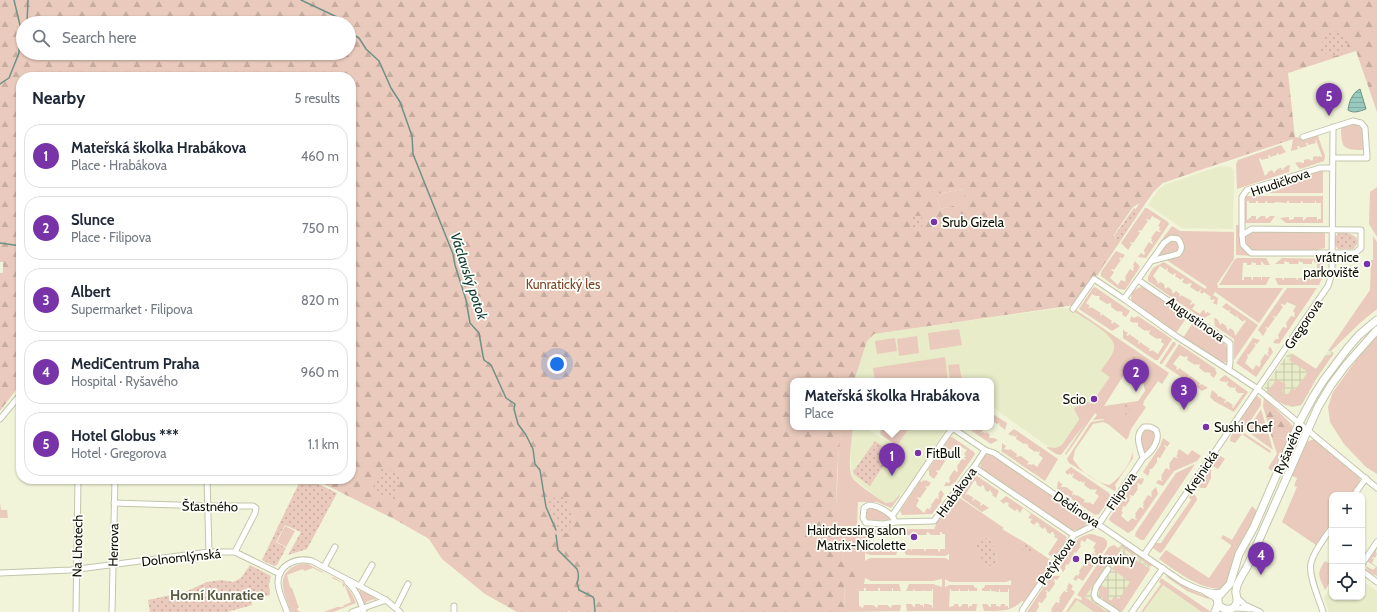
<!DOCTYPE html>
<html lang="en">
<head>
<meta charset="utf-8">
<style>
  body { margin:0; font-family:Cabin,sans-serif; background:#f6f6f7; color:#1f2937 }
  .controls { position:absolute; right:12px; bottom:12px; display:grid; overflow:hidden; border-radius:8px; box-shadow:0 1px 3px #0004 }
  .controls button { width:36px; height:36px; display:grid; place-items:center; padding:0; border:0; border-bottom:1px solid #e0e1e3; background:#fff; color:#1f2937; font:20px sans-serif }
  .you { position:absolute; left:557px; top:364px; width:14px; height:14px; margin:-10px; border:3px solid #fff; border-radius:50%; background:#1a73e8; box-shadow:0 0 0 6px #1a73e833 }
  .badge { display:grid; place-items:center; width:26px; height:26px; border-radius:50%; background:#7733a7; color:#fff; font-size:13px; font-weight:700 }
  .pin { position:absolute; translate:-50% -33px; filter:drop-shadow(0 1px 2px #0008) }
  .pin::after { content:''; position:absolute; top:21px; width:14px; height:12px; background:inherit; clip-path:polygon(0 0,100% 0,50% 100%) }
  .popup { position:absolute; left:790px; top:378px; width:204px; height:52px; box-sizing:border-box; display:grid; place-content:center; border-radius:8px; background:#fff; filter:drop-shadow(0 1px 3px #0005); font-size:13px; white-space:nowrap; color:#747a83 }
  .popup b { font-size:15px; color:#1f2937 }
  .popup::after { content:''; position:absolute; left:50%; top:100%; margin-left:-8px; border:8px solid transparent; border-top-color:#fff }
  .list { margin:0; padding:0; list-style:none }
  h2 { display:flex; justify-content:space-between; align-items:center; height:52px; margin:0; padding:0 16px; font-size:17px }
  h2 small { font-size:13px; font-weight:400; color:#747a83 }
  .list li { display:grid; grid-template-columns:26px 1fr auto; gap:12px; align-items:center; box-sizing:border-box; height:64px; margin:0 8px 8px; padding:0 8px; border:1px solid #e0e1e3; border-radius:16px }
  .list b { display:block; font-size:15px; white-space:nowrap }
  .list p { margin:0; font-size:13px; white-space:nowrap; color:#747a83 }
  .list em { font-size:13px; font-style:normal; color:#747a83 }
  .icon { flex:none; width:22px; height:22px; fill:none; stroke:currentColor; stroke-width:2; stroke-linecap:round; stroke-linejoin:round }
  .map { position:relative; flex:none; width:1377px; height:612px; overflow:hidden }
  .search { position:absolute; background:#fff; box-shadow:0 1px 3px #0004; left:16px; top:16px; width:340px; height:44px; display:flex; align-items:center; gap:10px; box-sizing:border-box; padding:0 14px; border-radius:22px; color:#747a83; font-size:15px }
  .panel { position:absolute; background:#fff; box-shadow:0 1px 3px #0004; left:16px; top:72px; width:340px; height:412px; border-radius:16px }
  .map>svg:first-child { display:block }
</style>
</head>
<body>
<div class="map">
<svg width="1377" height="612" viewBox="0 0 1377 612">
  <defs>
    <pattern id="industrial-grid" width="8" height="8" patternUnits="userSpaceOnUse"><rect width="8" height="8" fill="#e8ecc8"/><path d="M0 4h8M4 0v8" fill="none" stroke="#c6c9aa"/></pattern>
    <pattern id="forest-firs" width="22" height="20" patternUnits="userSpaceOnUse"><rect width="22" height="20" fill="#e9cabc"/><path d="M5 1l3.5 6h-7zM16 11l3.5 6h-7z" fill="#c7aca0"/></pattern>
    <pattern id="park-dots" width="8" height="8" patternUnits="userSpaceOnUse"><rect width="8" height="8" fill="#e9cabc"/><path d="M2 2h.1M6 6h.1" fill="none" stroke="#c7aca0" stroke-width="1.8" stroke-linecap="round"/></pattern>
    <pattern id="water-rules" width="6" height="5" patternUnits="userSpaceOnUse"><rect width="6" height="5" fill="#98cabd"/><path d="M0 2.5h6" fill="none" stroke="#82aca1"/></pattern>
  </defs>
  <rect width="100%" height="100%" fill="#f1f4d8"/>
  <g fill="#e8ecc8">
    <path d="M1220,166L1231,167L1234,171L1233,229L1182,228L1148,205L1158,190L1164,185Z"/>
    <path d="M1061,308L1073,309L1078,312L1126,344L1127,354L1060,455L991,406V381H854L867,341L874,334Z"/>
    <path d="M853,427H864L896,447L910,427H947L918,473L900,496L898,495L893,502L890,503L883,502L852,477L850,451Z"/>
    <path d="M1362,581L1377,591V612H1329L1324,598L1332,585V597H1362Z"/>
    <path d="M1161,584L1202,612H1141Z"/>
    <path d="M1077,600L1094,612H1068Z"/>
  </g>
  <g fill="url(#industrial-grid)">
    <path d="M1328,351H1331L1334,353L1316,379L1302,404L1299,406L1290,407L1283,404L1267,392L1264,387L1289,352L1316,369Z"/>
    <path d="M1120,546L1151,567L1150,569L1122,612H1107L1085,597L1106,566L1110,568L1121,550L1118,548Z"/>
  </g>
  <g fill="#e9cabc" fill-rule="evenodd">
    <path d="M1352,124L1357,125L1363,130L1365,150C1344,150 1341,149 1341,128Z"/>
    <path d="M1317,133L1325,156L1324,161L1300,169L1295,163L1299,162L1303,163H1304V160L1308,159L1312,161L1313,160V157L1317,156V157L1320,156L1321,158L1322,156L1316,140L1315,141L1316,143L1308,145V143H1306L1307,146L1300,148L1299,146H1297L1298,149L1291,151L1293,139L1209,167C1204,166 1196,170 1192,173L1163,183L1153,192L1097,276L1093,273L1079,290L1153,184L1296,137L1300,138Z"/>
    <path d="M1281,145L1286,152L1279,155L1278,153H1277V155L1270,157V155L1268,156L1269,158L1261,160V158L1259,159L1265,176L1268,173V172L1272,170L1274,173H1275V171L1277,170V169L1281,168L1282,170H1284L1283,168L1286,167V166L1290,165L1289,172L1237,189L1236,164L1238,160Z"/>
    <path d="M1322,170H1323V193H1253Z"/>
    <path d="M1377,187V237L1369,224L1370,192Z"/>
    <path d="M963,189L967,203L940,209L937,194Z"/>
    <path d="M1244,196H1323V223H1286L1280,218L1289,217V220L1294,219V217H1303V221L1307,217H1317V221L1318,220V219H1321V203H1316V201H1315V203H1303L1302,201H1301V203H1289V201H1287V203L1275,202V203H1267V201H1266L1265,203H1258V201H1256V203H1249V201H1247V220L1249,219V218H1251V216H1256V220L1261,216H1265L1266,219L1270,216H1275L1270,223H1243Z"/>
    <path d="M1145,208H1147L1168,222L1169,224L1146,258L1138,257L1141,253L1144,255L1145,254L1144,250L1149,242L1152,244L1153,243L1151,241L1152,239L1151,238L1156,231L1160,232L1161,231L1159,230L1160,227L1158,226L1161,221L1152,216L1150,220L1146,219V220L1148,221L1141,231L1139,230L1138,231L1140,233L1133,243L1131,242L1130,243L1132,244L1128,250L1121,243Z"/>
    <path d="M1236,225H1240V240L1254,254L1258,256L1236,255Z"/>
    <path d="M1172,226L1180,231L1234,232V259L1217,284L1218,286V288H1283L1259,323L1215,292L1213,295L1218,298L1217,305L1213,303L1215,299L1212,300L1210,299L1211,297L1204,292L1202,294L1200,292L1201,290V289L1198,292L1190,287L1192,283L1186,284L1182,282L1184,279L1182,278L1181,280L1175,276L1176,274L1175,273L1173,275L1167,271L1168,269L1167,268L1166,270L1160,266L1153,276L1156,279V280L1158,282L1157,283L1158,284L1160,282L1164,284L1165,289L1168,287L1171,289L1173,294L1176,291L1180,294L1179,296L1180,297L1181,295L1192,301L1190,304L1191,305L1193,303L1195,305L1192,309L1200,314L1203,310L1205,311V314L1207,312L1211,314L1203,319L1148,281V277L1153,268L1164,262L1205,289L1207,287L1165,259L1174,257L1182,243L1170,236C1165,238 1162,243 1157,246Z"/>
    <path d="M1254,231H1322L1325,233V248L1317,250H1250L1246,246C1244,235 1244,235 1254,231Z"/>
    <path d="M1373,236L1377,242V309L1361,322L1331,351H1328L1370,290L1371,260H1373Z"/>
    <path d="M1174,239L1178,242L1180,248L1177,253L1159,258L1157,256L1167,241Z"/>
    <path d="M1116,251L1125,255L1122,259L1120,257L1119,259L1121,260L1114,270L1112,269L1111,270L1114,272L1110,278L1118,285L1121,280L1126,282L1125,280L1126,278L1125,277L1130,269L1133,271L1134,270L1133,269L1134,266L1133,265L1135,261L1140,267L1125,290L1119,289L1101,276V272Z"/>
    <path d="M1238,258H1266L1270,265H1265L1261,261V265H1256V263H1253V262H1252L1251,265H1247V263H1244L1243,262L1242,280H1244V277H1251L1252,280H1253V277H1261V280H1262V277H1270L1266,285H1219L1235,259Z"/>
    <path d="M1282,258L1324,259L1323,276L1319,285H1278L1275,278H1282L1283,280H1284V278H1296L1297,280H1298V278H1310V280H1311L1312,278H1317V263L1314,262V260L1312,261V264H1303V262H1300V261H1299L1298,264H1289V262H1286V261H1285L1284,264H1275Z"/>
    <path d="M1095,287L1130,311L1126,317L1122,315L1123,311L1122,312L1119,311L1118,312L1111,307V303L1107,304L1099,299L1100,296H1096L1092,294L1086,303L1090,306L1088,308H1090L1091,307L1101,313L1100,315L1101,316L1102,314L1112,321L1111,323L1112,324L1114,322L1120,326L1112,331L1079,309L1093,288Z"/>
    <path d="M1142,287L1145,288L1187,317L1176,333L1132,302C1129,294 1134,288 1142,287Z"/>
    <path d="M1287,288H1317L1279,344L1277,343L1276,344L1273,342L1276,339H1279L1278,335L1283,327L1287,328L1286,323L1291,316L1295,317V316L1294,315L1295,313L1293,311L1296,306L1287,302L1285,305L1281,304V305L1283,307L1276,317L1274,316L1273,317L1275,318L1268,328L1266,327L1265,328L1267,329L1263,336L1258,330Z"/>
    <path d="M1226,303L1258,325L1234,360V339L1215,326L1214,319L1215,318L1218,320L1220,325L1222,323L1226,326L1228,331L1230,328L1234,331L1235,336L1246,321L1244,320L1243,322L1237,317L1238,316L1237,315L1236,317L1229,312L1231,310H1230L1228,311L1222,307Z"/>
    <path d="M1076,310L1169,373L1162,384L1158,381L1144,401L1143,405L1146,407L1131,429L1128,438H1127V440L1108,424L1103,422L1093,424L1075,450L1073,459C1080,471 1095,482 1109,485C1119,480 1134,460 1132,449L1133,458L1115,485L1116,488L1115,491L1111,489L1069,463L1067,459L1091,422L1104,420L1103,419L1093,420L1097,415L1095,413L1066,455L1065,454L1084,425L1061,455L1056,454L1046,447L1056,448L1062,445L1079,420V418L1074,409L1082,398L1091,404L1110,377L1101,371C1105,364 1112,357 1114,349C1118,336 1085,319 1075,312ZM1143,369L1144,375L1143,381L1145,391L1138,401L1104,406L1125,373Z"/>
    <path d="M1131,316L1134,318L1138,316L1172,339L1158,360H1155L1123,338V330L1128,333L1126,335L1128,336L1129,334L1139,341L1138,343L1139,344L1140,342L1150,349L1149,351H1151L1152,350L1158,354L1164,344L1161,342L1162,338L1160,339L1158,338L1157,339L1149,334L1150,330L1148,331L1146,330L1145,331L1138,326V322L1137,323L1135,322L1134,323L1130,321Z"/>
    <path d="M1194,321L1222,341C1228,347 1231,355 1227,362L1222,363L1183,338Z"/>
    <path d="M959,329L962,345L930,350L928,333Z"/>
    <path d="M917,336L919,353L899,356L897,339Z"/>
    <path d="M1377,336V474L1366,467L1344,444L1330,422L1328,407L1333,392L1365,348Z"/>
    <path d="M895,338L897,351L877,354L875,341Z"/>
    <path d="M1253,338L1260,340L1257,344L1255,343L1254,344L1256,345L1249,355L1248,354L1247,355L1248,357L1245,363L1253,370L1256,365L1260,367V365L1261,363L1260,362L1265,354L1268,356L1269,355L1267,354L1269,351L1268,350L1270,346L1273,352L1256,377L1236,363Z"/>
    <path d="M1173,342H1175L1176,344L1162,364H1160V362Z"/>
    <path d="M1179,344L1216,369L1215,370L1217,373L1214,378L1210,375L1211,372L1210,373L1207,372L1206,373L1199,368L1200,365V364L1198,365L1196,364L1195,365L1187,360L1188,356L1184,357L1180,355L1173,364L1177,367L1176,369L1178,370L1179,368L1189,375L1188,377H1189L1190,376L1200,383L1199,385H1200L1202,384L1208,388L1202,391L1165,366Z"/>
    <path d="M1334,353L1316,379L1302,404C1291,411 1275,401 1267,392L1277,379L1286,385L1282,391L1284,394H1288L1292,388L1295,390L1308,372L1289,360L1293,354L1316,369L1324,358Z"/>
    <path d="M945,357L948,381H875L873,368Z"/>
    <path d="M959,364L962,381H950L948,365Z"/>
    <path d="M1225,375L1248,392L1234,412L1214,401L1210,397L1212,390L1218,395L1217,396L1218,397L1219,396L1226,400L1224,402L1225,403L1227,401L1233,405L1232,407L1233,408L1244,393H1238L1235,390L1236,388L1235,387L1234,388L1231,387V388L1227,385L1228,382L1227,381L1226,383L1224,381L1223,382L1219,380Z"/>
    <path d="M1257,396L1261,399V405L1247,426H1243L1238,421L1255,397Z"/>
    <path d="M1261,409L1273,450L1247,431Z"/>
    <path d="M991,413L1007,423L1005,430L999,425L1000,424L999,423L997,424L991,420L992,418H991Z"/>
    <path d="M842,427H853C852,438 847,467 852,477C854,482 880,500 886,503L893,502L899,495L900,496L891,508L877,502H858L857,526H838L836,512L839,443Z"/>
    <path d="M884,427H910L897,446L881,435L880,432Z"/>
    <path d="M966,427L975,428L976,427L978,428L979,427L983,430L981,433H982L983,432L986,434V432L990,435L989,438H994L998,440L991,444Z"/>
    <path d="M1240,427L1242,429L1243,433L1235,443L1230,441L1231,436L1236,429Z"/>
    <path d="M1014,429L1058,459L1045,481L1001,451L1002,449V443L1006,446L1004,449L1009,450L1010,449L1017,454L1016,457L1021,456L1029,462L1027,464L1028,465L1029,464L1032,465L1033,464L1037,467L1043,458L1039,455L1040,451L1038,452L1036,451L1035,452L1028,447V443L1027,445L1025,443L1024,444L1016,439L1017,435L1015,437L1013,435L1012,436L1008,434Z"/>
    <path d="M1147,429L1152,430L1156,435C1155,442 1151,452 1143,452L1140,438L1142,432Z"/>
    <path d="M1244,433L1271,451L1270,453L1243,435Z"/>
    <path d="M950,437H952L974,452L975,454L954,484L953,483L950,486H944L946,482L949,483L950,482L949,478L954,470L957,472L958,471L957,466L962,459L965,460H966L964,458L966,456L964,454L967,450L958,445L955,448L952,447L951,448L953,450L946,460L945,459L944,460L945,461L939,471L937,470L936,471L938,473L934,479L929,475V471L928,470Z"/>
    <path d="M1163,438L1170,443L1167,447L1165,445L1164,446L1166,448L1160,458L1157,457V462L1152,469H1150L1149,470L1150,471L1148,476L1143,472L1160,446Z"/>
    <path d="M1272,438L1289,439L1272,471L1268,468L1277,454Z"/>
    <path d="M1314,439L1359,475L1360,481L1350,495H1332V520L1316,545L1282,522L1297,487L1294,486L1297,478L1292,476L1294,468L1306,442Z"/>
    <path d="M1179,449L1188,455L1192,450L1201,456L1197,461L1174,471L1163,486L1156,483L1158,480L1163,481L1161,479L1162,477L1161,476L1166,468L1170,470V469L1169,467L1170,465L1169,464L1174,457L1177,458H1178L1176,456L1178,454L1177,453Z"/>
    <path d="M988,454L999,459L1087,518C1089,527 1078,531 1071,530L982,470C978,462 981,457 988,454Z"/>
    <path d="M1219,455L1225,459L1218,469L1211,465Z"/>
    <path d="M1195,464L1144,540H1141L1135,536L1136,532L1176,473Z"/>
    <path d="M1208,466L1211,468V478L1206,488H1201L1199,487V483H1201L1208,472L1207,468Z"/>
    <path d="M1071,467L1109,493L1111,497L1099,514L1095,515L1057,489L1058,481L1062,484L1061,487H1066L1073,492L1072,495H1073L1074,494L1076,496L1077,495L1085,500L1083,503L1086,502L1088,503L1089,502L1093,505L1099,496L1095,493L1097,490L1096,489L1094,490L1092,489L1091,490L1084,485L1085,482V481L1083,483L1081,481L1080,482L1072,477L1074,474L1073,473L1072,475L1069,473L1068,475L1065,472Z"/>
    <path d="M973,476H977L999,491L996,498L992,495L993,494L991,492V491L990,490L988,492L985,490L984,486L982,485L981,487L977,485L976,481H974L965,495H966L967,494L974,498L972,500L973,501L975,499L981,503L980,505L981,506L983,504L989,508L982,512L962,498L961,494L958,493L969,477L971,478Z"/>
    <path d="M1143,478L1144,480L1141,485L1138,483L1137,484L1138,485L1137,488L1138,489L1133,496L1130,495L1129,496L1131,497L1129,499L1130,500L1125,507L1123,506L1122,507L1123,508L1121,511L1123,512L1121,516L1128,522L1132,518L1136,520L1137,519L1135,518L1136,515L1135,514L1140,507L1144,509L1143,506L1144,504L1143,503L1148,495L1152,497V496L1151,495L1152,493L1151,492L1156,487L1158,494L1133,530L1128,533L1110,521L1109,519L1133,483L1135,484L1138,479Z"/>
    <path d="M923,480L925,481L926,480L931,483L928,487L926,486L925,487L927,488L920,498L918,497L917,498L919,500L916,506L924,513L927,508L931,510L930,508L932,506L931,505L936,498L939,499V498L938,497L939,495L938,494L941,490L944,494L941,500L942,501L932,514L902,515L900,511L920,481L922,482Z"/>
    <path d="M954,494L1004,528L1002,529L1024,542L1052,561L1024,602L1022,601C1011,612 1000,611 984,611L982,604H987L990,607H991V604H996V606H999V607H1000L1001,604H1005V606H1008V608H1009V589H1008V592H1000V589H999V592L991,591V589H990V591H982V588H984L985,585H1011V580L1006,582H950L945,579V587L949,585H973L975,588H977V591H969V589H968V591H960V589H959V591H951V589H950L949,607L954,606V604H958L959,607H960L963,604H968V607L969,608V606H972V604H977L976,611H907L906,604H911L914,607H915V604H920V605H923V607H924V604H929V605H932V608L933,607V589H932V591H924V589L923,591H915L914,589L913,591H906L909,584H933L942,587V579L933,581H871L865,578L864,584H899L901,591H893V588H892V591H880V588H878V591H866V588H864V591H859V606L863,608L864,605H873L877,608L878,605H887L891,608L892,605H901L900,611L845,612L844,580L855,559L844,558L840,545L838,529H897L898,536H894L893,535L891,534L890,533H889V536H884V534H881V533H880L879,536H875L872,533L870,535L871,551H872V549H880L881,551V549H889V551H891V549H898L896,555H870L865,553V561L870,558H945L949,560V554L945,556L906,555L903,549H911V552L912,549H924L925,552L926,549H938V551L940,552V549H945V534H942V532H940V535H931L928,532H927L926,535H917L914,532H913V535H903L904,529H934L936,524L934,521ZM988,537L995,548L984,556ZM997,551L996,563L987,566L984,561Z"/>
    <path d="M1191,495H1194L1196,496L1197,500L1162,552L1160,553L1153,548L1156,543H1161L1191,500L1189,497Z"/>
    <path d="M1006,496L1067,537L1065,542L1054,558L1048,554L1058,539L1054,537L1055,535L1053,534L1054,532H1052L1050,534L1047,532L1045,527L1043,529L1039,526L1040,525L1037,522L1034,525L1030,522L1032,519L1028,518L1031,514L1023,508L1020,513L1017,509L1015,511L1008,506L1009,503L1005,502L1004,504L1000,501Z"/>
    <path d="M0,503L1,510H7L8,518H0Z"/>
    <path d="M1252,506L1258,512L1225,585L1221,589C1199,589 1176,571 1159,559L1166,550L1209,578L1231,546V545L1221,538L1223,535L1232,540Z"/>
    <path d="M869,507C877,509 884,511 890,518L889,520L872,521L867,519L865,511Z"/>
    <path d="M285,526L295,531L286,547L277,542Z"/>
    <path d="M1092,534L1104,538L1107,541V546L1083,581L1078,578L1076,581L1073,579L1076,575L1080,576L1078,575L1080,573L1079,571L1084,564L1087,566L1086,563L1088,561L1086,560L1091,553L1095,554L1096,553L1094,552L1095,549L1093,548L1096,543L1087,538L1085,542L1081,540L1080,545L1081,546L1076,553L1074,552L1073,557L1068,565L1066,564L1065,568H1066L1063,572L1060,567V563C1069,551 1075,535 1092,534Z"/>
    <path d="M1122,544L1152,564L1151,567L1120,546Z"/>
    <path d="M1114,545L1121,550L1110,568L1106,566L1085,597L1107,612H1094L1077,600L1068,612H1066L1075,598L1081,600L1082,598L1077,595L1109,547Z"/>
    <path d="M1377,547L1376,552L1377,554L1375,558L1373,557L1372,558L1374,559L1372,563L1377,567V576L1368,572L1366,566L1373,570L1376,567L1367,561Z"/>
    <path d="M1123,552L1150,569L1122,612C1112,607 1094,597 1101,585L1110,591L1107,596L1109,600H1112L1114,596L1119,599L1130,582L1112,569ZM1123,555L1132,561L1127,568L1119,563Z"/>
    <path d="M1325,561L1332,565V579L1325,590C1319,576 1316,574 1325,561Z"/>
    <path d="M300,564H308L323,572V573L313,568L304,571L303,569L287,575L290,587L292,588L299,608H297L298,611L301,612H291C284,593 273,573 300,564Z"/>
    <path d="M1053,576H1060L1057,580L1054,579L1055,584L1049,592L1046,590L1045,591L1047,592L1046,595L1047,596L1042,603L1039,602L1038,603L1039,607L1036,611L1038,612H1027L1049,579Z"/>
    <path d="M1165,576L1172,577L1189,589L1210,598L1208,599L1187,591Z"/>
    <path d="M333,577C345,583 351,590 356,603L333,612H324L337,607H343L344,605L351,602L345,586L343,587L342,583L332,578Z"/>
    <path d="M1161,578L1211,612H1202L1163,585L1143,612H1141L1161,584L1159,582Z"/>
    <path d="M1069,583L1073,586L1071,589L1075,592L1062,612H1051L1052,610L1051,609L1056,602L1060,603L1059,601L1060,599L1059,598L1064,591L1067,592L1068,591L1066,590L1068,588L1067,587Z"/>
    <path d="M360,590L374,596L376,600L375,602L374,599L366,602L367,605C361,604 361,597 359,592Z"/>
  </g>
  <g fill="url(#forest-firs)" fill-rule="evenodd">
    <path d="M0,0H1377V112L1356,51L1288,73L1295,138L1159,184L1149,198L1133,207L1113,236L1120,241L1075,305L874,334L867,341L854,381H793V427H842C839,443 838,459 837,476C836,504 836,531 844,558H855V580L844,581L845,612H570V611L567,612H517L485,594L442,559L429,539L396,520L314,479H351V77H21V383L0,411V273H3V262H0V264ZM23,23H349V53H23ZM963,189L966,203L940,209L937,194Z"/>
    <path d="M1264,397L1292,425L1293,430L1289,439L1272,438L1263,406Z"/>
  </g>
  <g fill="url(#park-dots)">
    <path d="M1328,31L1341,33L1345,35L1348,44L1344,53L1335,56L1319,52L1318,50Z"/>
    <path d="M1134,208L1139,212L1119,240L1114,236Z"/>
    <path d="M912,216H922V229H913Z"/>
    <path d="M1339,233C1350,232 1365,237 1353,249H1338L1334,244V238Z"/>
    <path d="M1134,350L1140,369L1121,372Z"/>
    <path d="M1135,402L1126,415L1122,405Z"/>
    <path d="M875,441L892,452L870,486L855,475L853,472Z"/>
    <path d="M382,467L402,476L395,501L372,490Z"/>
    <path d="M301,479H308L337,493L307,549L288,555L301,532L285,525L276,542L286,548L277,565L274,566L262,560Z"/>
    <path d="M556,496L566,497L574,524L567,533L558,532L548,503Z"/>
    <path d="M988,537L995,548L982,559L975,546Z"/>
    <path d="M1024,542L1033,548L1029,554L1020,548Z"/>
    <path d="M996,550L997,551L996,563L992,566H987L983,561L985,558Z"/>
    <path d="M250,565L271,576L269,584L270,595L251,600L252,605L227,612H150L148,600L185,592L207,582L222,580L233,582L241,578Z"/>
  </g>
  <path fill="url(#water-rules)" stroke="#6e9286" d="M1360,89L1366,109C1360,111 1354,114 1348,110C1349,102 1352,93 1360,89Z"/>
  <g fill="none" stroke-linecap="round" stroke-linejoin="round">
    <g stroke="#6e9286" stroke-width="1.5">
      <path d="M301,0L337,17L341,23"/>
      <path d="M27,23L28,0"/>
      <path d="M349,32L359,38L366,49L379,61L391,88L400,102L412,136L413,154L453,254L455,265L466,300L470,323L479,333L483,356L484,360L491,365L506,398L515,404L514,409L518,424L526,435L533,449L535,464L540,470L546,507L556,530"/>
      <path d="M20,50L23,39"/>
      <path d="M0,84L9,78L19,53L20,25L14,0"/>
      <path d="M0,243L21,246"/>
      <path d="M556,535L558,550L577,569C579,574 579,578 577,583L579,590L593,597L594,599L595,612"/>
    </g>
    <defs>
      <g id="street">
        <path d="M1303,137L1353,121L1361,123L1365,128L1367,158H1333"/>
        <path d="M1252,229L1361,230V248L1355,253H1251L1243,245L1242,235Z"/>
        <path d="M1242,235V197L1247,190L1320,168H1332"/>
        <path d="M1138,280L1230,343V362L1229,370L1176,336L1124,299L1164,243L1171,238L1178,239C1182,245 1183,249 1178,254L1151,261"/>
        <path d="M1073,309L1094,279L1124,299"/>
        <path d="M1229,370L1258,389L1377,488"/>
        <path d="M0,419L21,394"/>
        <path d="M954,429L985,450L994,453L1181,581C1192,587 1209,595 1222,592"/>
        <path d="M974,467L1074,535"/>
        <path d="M207,479L209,552"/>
        <path d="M1354,495L1366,478"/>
        <path d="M114,503L208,506H253L256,508L255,513L235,552"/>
        <path d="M892,516C885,510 879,506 869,505L864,508L863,518L866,523H869L883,524L896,522L934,521L968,474L974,467L985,450"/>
        <path d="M894,519L892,516L948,434L954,427"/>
        <path d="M1144,555L1328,286L1332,274L1333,127"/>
        <path d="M1362,564L1377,542"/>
        <path d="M324,567L335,547"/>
        <path d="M1108,569L1096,587L1094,595L1096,599L1116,612"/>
        <path d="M1362,571L1377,582"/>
        <path d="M0,573L71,570L209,552H235L280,574"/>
        <path d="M347,582C356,589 360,601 364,612"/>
        <path d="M360,586L372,565"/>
        <path d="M1205,592L1214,597L1218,602"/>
        <path d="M1237,598L1245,605L1260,612"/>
        <path d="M454,606V612"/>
        <path d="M396,608L408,584"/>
        <path d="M1233,608H1237L1251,609"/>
        <path d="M76,612L78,479"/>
        <path d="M112,612L115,479"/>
        <path d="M287,612C284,603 279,594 278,584C277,565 296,557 312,561L386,600L400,612"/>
        <path d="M352,612L386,600"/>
        <path d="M1022,612L1023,609L1074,535L1095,525L1101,521L1143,458C1151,452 1161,441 1156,430L1150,427H1144C1134,435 1140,447 1143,458"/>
        <path d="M1132,612L1163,568"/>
        <path d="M1323,612C1319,599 1308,575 1311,563C1314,550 1325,538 1332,527"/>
      </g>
      <g id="secondary">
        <path d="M1218,603C1222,611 1234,612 1237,602C1238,598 1235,594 1236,590C1237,582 1243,574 1247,567L1318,407L1331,385L1346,365L1377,330"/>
        <path d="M1215,612L1218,605V597L1230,584L1239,554L1254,527L1299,423L1313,397L1323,381L1347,349L1359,335L1377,320"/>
      </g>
    </defs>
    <use href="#street" stroke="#c3c6ab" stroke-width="7"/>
    <use href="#secondary" stroke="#c3c6ab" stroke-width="9"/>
    <use href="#street" stroke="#fff" stroke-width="5"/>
    <use href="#secondary" stroke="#fff" stroke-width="7"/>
  </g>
  <g fill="#7733a7" stroke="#fefff9" stroke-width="1.5">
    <circle cx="934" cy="222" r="4"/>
    <circle cx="1367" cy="264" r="4"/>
    <circle cx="1094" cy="399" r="4"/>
    <circle cx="1206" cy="427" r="4"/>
    <circle cx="918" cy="453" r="4"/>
    <circle cx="914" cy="537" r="4"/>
    <circle cx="1076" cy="559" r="4"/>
  </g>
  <g text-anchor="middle" stroke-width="3.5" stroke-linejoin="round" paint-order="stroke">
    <g font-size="13" fill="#0d0e05" stroke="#fefff9">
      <text transform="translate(1280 182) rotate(-19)" y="5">Hrudičkova</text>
      <text transform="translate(1196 319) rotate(35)" y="5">Augustinova</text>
      <text transform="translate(1303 324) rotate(-56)" y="5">Gregorova</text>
      <text transform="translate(1288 449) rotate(-66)" y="5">Ryšavého</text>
      <text transform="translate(1201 472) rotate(-56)" y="5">Krejnická</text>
      <text transform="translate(1121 491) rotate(-56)" y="5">Filipova</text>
      <text transform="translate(956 492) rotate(-54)" y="5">Hrabákova</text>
      <text transform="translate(210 506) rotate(1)" y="5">Šťastného</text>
      <text transform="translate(1077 509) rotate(34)" y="5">Dědinova</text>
      <text transform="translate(113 545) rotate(-89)" y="5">Herrova</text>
      <text transform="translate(77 546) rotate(-89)" y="5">Na Lhotech</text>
      <text transform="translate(181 557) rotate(-6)" y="5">Dolnomlýnská</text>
      <text transform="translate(1056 561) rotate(-55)" y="5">Petýrkova</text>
    </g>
    <g font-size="13" fill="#0d0e05" stroke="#fefff9" text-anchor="start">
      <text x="942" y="227">Srub Gizela</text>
      <text x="1359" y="262" text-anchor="end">vrátnice<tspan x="1359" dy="15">parkoviště</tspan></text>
      <text x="1086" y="404" text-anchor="end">Scio</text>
      <text x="1214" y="432">Sushi Chef</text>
      <text x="926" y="458">FitBull</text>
      <text x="906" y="535" text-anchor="end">Hairdressing salon<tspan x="906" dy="15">Matrix-Nicolette</tspan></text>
      <text x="1084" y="564">Potraviny</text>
    </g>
    <g font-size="13" fill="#7a4429" stroke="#fefff9">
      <text x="563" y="289">Kunratický les</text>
    </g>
    <g font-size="14" font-style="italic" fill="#08372f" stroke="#fefff9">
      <text transform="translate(469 276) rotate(72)" y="5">Václavský potok</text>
    </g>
    <g font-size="14" font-weight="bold" fill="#585a42" stroke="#fefff9">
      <text x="217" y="600">Horní Kunratice</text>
    </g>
  </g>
</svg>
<div class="controls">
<button>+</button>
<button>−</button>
<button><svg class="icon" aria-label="locate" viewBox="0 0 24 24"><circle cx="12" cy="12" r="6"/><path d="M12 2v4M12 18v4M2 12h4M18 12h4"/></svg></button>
</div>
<div class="you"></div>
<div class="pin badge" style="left:892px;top:476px">1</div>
<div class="popup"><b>Mateřská školka Hrabákova</b>Place</div>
<div class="pin badge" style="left:1136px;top:392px">2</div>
<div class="pin badge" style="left:1184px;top:410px">3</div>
<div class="pin badge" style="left:1261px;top:575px">4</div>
<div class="pin badge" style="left:1329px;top:116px">5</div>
<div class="search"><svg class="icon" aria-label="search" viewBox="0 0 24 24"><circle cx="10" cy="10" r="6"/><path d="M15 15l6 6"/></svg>Search here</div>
<section class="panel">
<h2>Nearby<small>5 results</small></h2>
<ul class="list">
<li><span class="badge">1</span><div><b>Mateřská školka Hrabákova</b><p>Place · Hrabákova</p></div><em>460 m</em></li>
<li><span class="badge">2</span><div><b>Slunce</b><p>Place · Filipova</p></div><em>750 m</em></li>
<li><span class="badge">3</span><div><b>Albert</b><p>Supermarket · Filipova</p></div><em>820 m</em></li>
<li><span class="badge">4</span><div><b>MediCentrum Praha</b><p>Hospital · Ryšavého</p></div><em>960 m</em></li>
<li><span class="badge">5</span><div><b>Hotel Globus ***</b><p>Hotel · Gregorova</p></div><em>1.1 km</em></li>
</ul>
</section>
</div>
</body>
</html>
